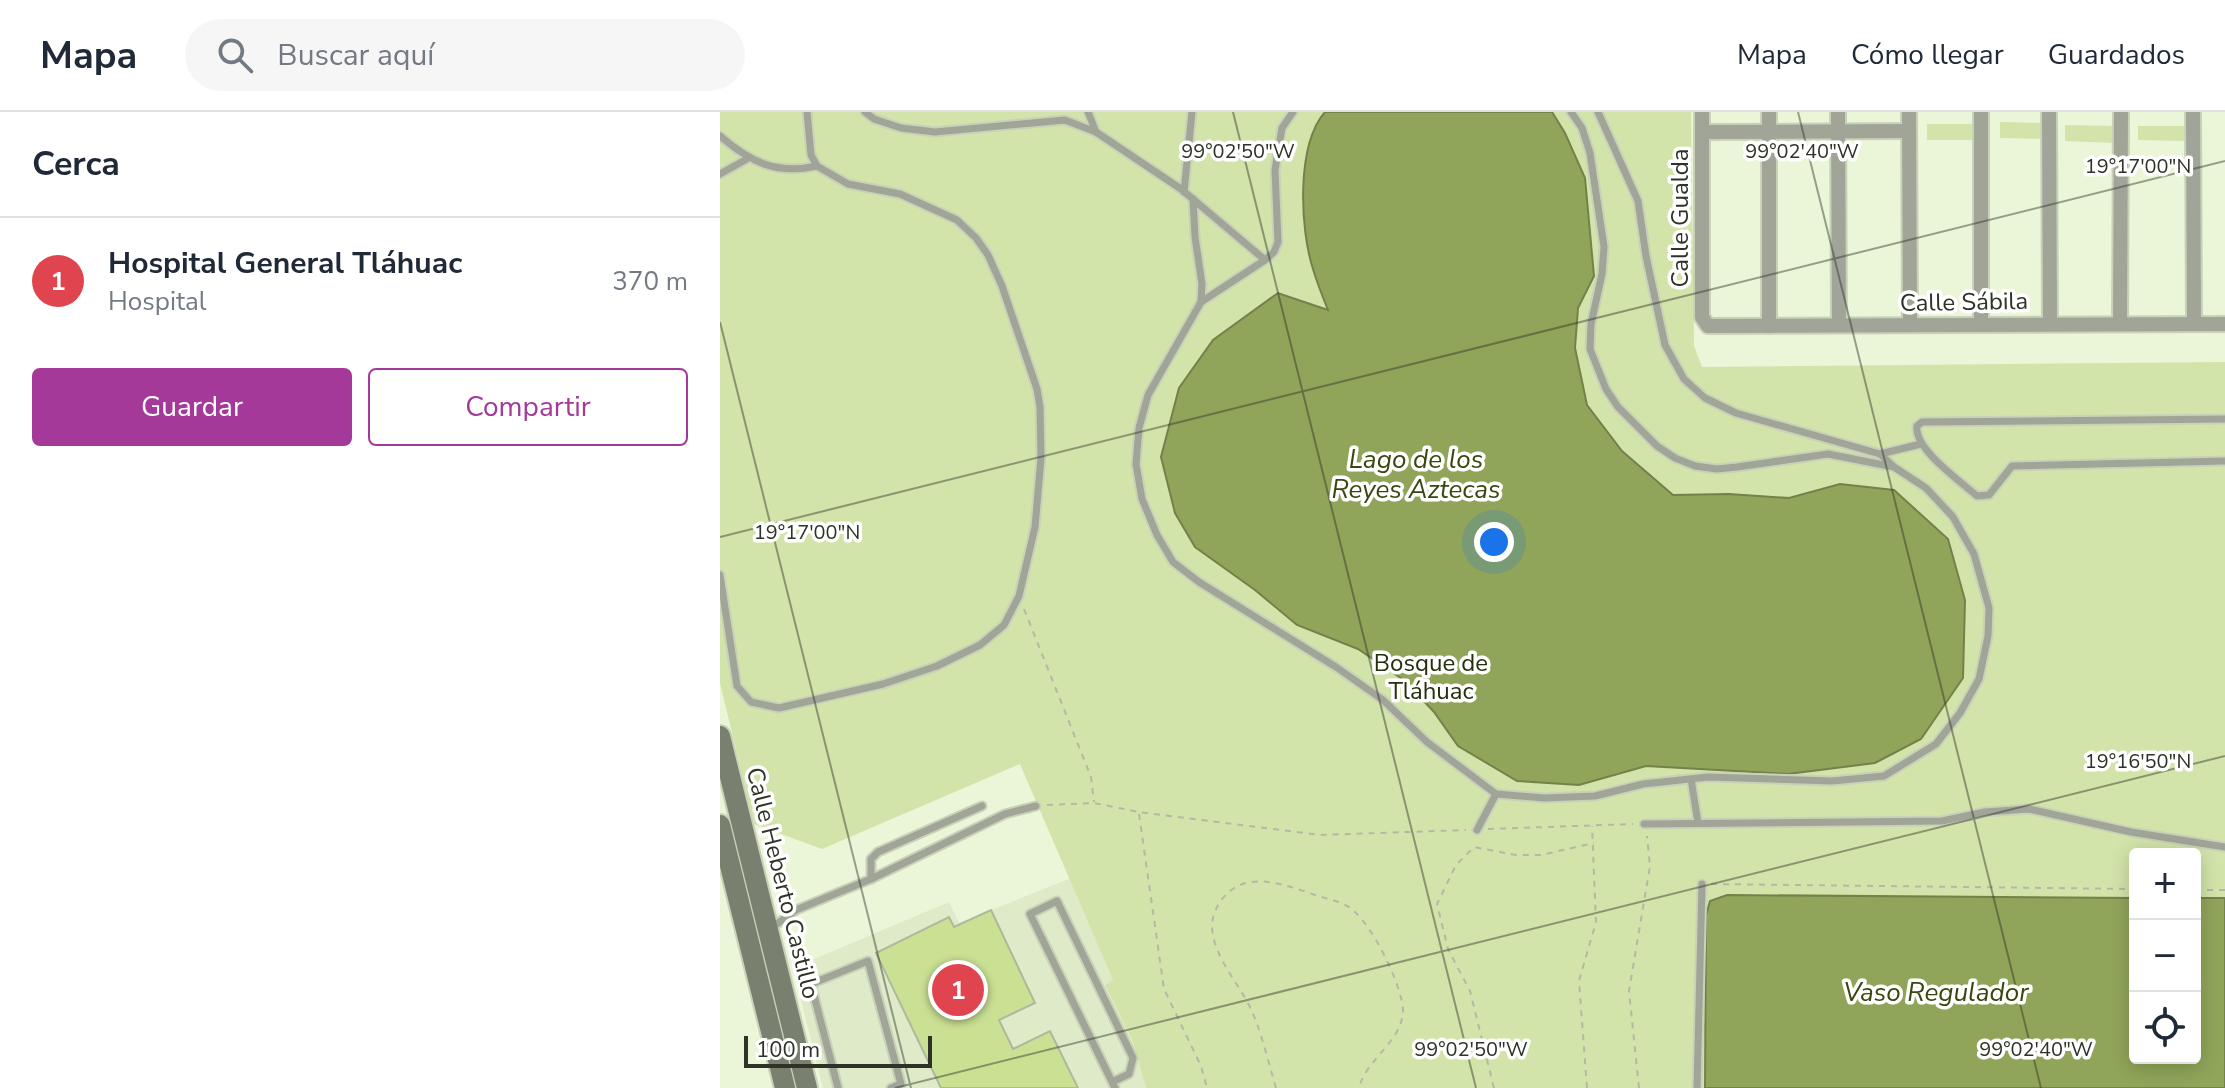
<!DOCTYPE html>
<html lang="es">
<head>
<meta charset="utf-8">
<style>
  body { margin:0; font-family:"Nunito Sans",sans-serif; background:#f6f6f7; color:#1f2937 }
  .controls { position:absolute; right:24px; bottom:24px; display:grid; overflow:hidden; border-radius:8px; box-shadow:0 4px 20px #0003 }
  .controls button { width:72px; height:72px; display:grid; place-items:center; padding:0; border:0; border-bottom:2px solid #e0e1e3; background:#fff; color:#1f2937; font:40px sans-serif }
  .scale { position:absolute; left:24px; bottom:20px; width:188px; box-sizing:border-box; padding-left:8px; border:4px solid #2e3227; border-top:0; font-size:22px; line-height:28px; white-space:nowrap; color:#2e3227; -webkit-text-stroke:6px #fff; paint-order:stroke }
  .you { position:absolute; left:774px; top:430px; width:28px; height:28px; margin:-20px; border:6px solid #fff; border-radius:50%; background:#1a73e8; box-shadow:0 0 0 12px #1a73e833 }
  .badge { display:grid; place-items:center; width:52px; height:52px; border-radius:50%; background:#a43999; color:#fff; font-size:26px; font-weight:700 }
  .pin { position:absolute; translate:-50% -50%; border:4px solid #fff; box-shadow:0 2px 8px #0006 }
  .list { margin:0; padding:0; list-style:none }
  h2 { display:flex; justify-content:space-between; align-items:center; height:104px; margin:0; padding:0 32px; font-size:34px }
  h2 small { font-size:26px; font-weight:400; color:#747a83 }
  .list li { display:grid; grid-template-columns:52px 1fr auto; gap:24px; align-items:center; box-sizing:border-box; height:128px; padding:0 32px; border-top:2px solid #e0e1e3 }
  .list b { display:block; font-size:30px; white-space:nowrap }
  .list p { margin:0; font-size:26px; white-space:nowrap; color:#747a83 }
  .list em { font-size:26px; font-style:normal; color:#747a83 }
  .actions { display:flex; gap:16px; padding:24px 32px }
  .actions a { flex:1; padding:18px 0; border:2px solid #a43999; border-radius:8px; text-align:center; font-size:28px; color:#a43999 }
  .actions .main { background:#a43999; color:#fff }
  .icon { flex:none; width:44px; height:44px; fill:none; stroke:currentColor; stroke-width:2; stroke-linecap:round; stroke-linejoin:round }
  .map { position:relative; flex:none; width:1505px; height:976px; overflow:hidden }
  header { display:flex; align-items:center; gap:48px; box-sizing:border-box; height:112px; padding:0 40px; background:#fff; border-bottom:2px solid #e0e1e3 }
  header strong { font-size:38px }
  nav { display:flex; gap:44px; margin-inline-start:auto; font-size:28px }
  .search { width:560px; height:72px; background:#f6f6f7; display:flex; align-items:center; gap:20px; box-sizing:border-box; padding:0 28px; border-radius:44px; color:#747a83; font-size:30px }
  main { display:flex }
  aside { flex:1; background:#fff }
  .map>svg:first-child { display:block }
</style>
</head>
<body>
<header>
<strong>Mapa</strong>
<div class="search"><svg class="icon" aria-label="search" viewBox="0 0 24 24"><circle cx="10" cy="10" r="6"/><path d="M15 15l6 6"/></svg>Buscar aquí</div>
<nav><a>Mapa</a><a>Cómo llegar</a><a>Guardados</a></nav>
</header>
<main>
<aside>
<h2>Cerca<small></small></h2>
<ul class="list">
<li><span class="badge" style="background:#e0444e">1</span><div><b>Hospital General Tláhuac</b><p>Hospital</p></div><em>370 m</em></li>
</ul>
<div class="actions"><a class="main">Guardar</a><a>Compartir</a></div>
</aside>
<div class="map">
<svg width="1505" height="976" viewBox="0 0 1505 976">
  <rect width="100%" height="100%" fill="#ebf5d8"/>
  <path fill="#dfebc8" d="M351,766L400,885L426,976H103L73,856L229,790L239,811Z"/>
  <g fill="#d2e4aa" fill-rule="evenodd">
    <path d="M0,0H971L974,234L982,255L1505,250V976H426L413,930L385,873L393,868L300,652L102,737L34,712L0,571ZM1415,742H1475V946H1415Z"/>
    <path d="M1280,10L1328,11L1327,27L1280,26Z"/>
    <path d="M1207,12H1260L1259,28H1207Z"/>
    <path d="M1345,13L1396,14V31L1345,29Z"/>
    <path d="M1418,14H1470L1469,29L1418,28Z"/>
  </g>
  <g fill="#90a55a" stroke="#73824b" stroke-width="2">
    <path d="M605,0H832L845,21L865,66L874,164L858,196L855,236L867,293L902,339L953,383L1009,382L1069,386L1120,372L1174,378L1228,427L1245,488L1243,566L1201,627L1155,651L1068,662L926,654L859,673L797,669L738,634L714,600L685,569L638,537L577,513L535,478L475,435L455,401L441,345L459,276L493,228L558,181L608,198C603,185 597,171 593,157C580,117 576,33 605,0Z"/>
    <path d="M1007,783L1415,786V946H1475V786H1505V976H985L986,803L990,789Z"/>
  </g>
  <path fill="#cae194" stroke="#afb89c" stroke-width="2" d="M271,798L315,891L279,908L293,937L330,919L358,976H221L156,841L229,805L234,815Z"/>
  <g fill="none" stroke-linecap="round" stroke-linejoin="round">
    <defs>
      <g id="lane">
        <path d="M145,0L154,7L181,16L215,20L345,8L376,20L461,77L545,148"/>
        <path d="M368,0L376,20"/>
        <path d="M878,0L918,89L926,144L945,233L964,267L985,286L1016,301L1160,342L1173,354"/>
        <path d="M0,24C30,50 56,63 97,54"/>
        <path d="M0,62L27,47"/>
        <path d="M464,80L472,0"/>
        <path d="M473,87L475,125L482,172L481,190L428,283L419,316L416,352L422,387L437,423L453,450L479,470L616,555L663,588L707,630L776,682L824,686L875,684L923,672L988,665L1112,669L1164,664L1216,632L1240,601L1259,567L1268,524L1269,496L1254,442L1233,405L1206,376L1174,355L1108,342L1017,355L997,357L975,354L955,346L937,334L898,295L886,277L870,237L871,212L882,162L884,135L870,41L862,16L851,0"/>
        <path d="M481,190L545,148L554,140L558,130L555,58L562,16L573,0"/>
        <path d="M1505,307L1202,310L1197,314C1194,337 1240,369 1257,384L1269,383L1292,354L1505,349"/>
        <path d="M1160,342L1201,332"/>
        <path d="M0,463L17,574L31,590L59,596L163,572L217,554L260,533L284,513L299,484L315,415L321,346L320,295L317,277L282,174L268,143L256,126L237,108L180,82L128,72L97,54L91,43L87,0"/>
        <path d="M971,667L978,711"/>
        <path d="M924,712L1222,709L1265,700L1309,697L1411,720L1505,735"/>
        <path d="M757,718L776,682"/>
        <path d="M151,767V747L158,740L262,694"/>
        <path d="M50,817L76,798L151,767L285,702L316,694"/>
        <path d="M392,970L409,962L413,946L337,789L310,802L395,976"/>
        <path d="M118,976L91,872L148,849L181,972L171,976"/>
        <path d="M977,976L982,772"/>
      </g>
      <g id="street">
        <path d="M982,0V205L988,214L1505,212"/>
        <path d="M1118,0L1119,213"/>
        <path d="M1189,0L1190,213"/>
        <path d="M1261,0V212"/>
        <path d="M1329,0L1330,211"/>
        <path d="M1473,0L1474,211"/>
        <path d="M989,20L1189,19"/>
        <path d="M1400,210L1401,0"/>
        <path d="M1049,214V0"/>
      </g>
      <g id="secondary">
        <path d="M0,624L87,976"/>
        <path d="M0,713L65,976"/>
      </g>
    </defs>
    <use href="#lane" stroke="#c9d2b8" stroke-width="11"/>
    <use href="#street" stroke="#c9d2b8" stroke-width="18"/>
    <use href="#secondary" stroke="#c9d2b8" stroke-width="24"/>
    <g stroke="#b2baa3" stroke-width="2" stroke-dasharray="6 6" stroke-linecap="butt">
      <path d="M304,497L371,665L374,690"/>
      <path d="M327,693L374,691L419,700L600,723L746,718"/>
      <path d="M419,702L444,877L481,954L487,976"/>
      <path d="M768,717L913,712"/>
      <path d="M991,772L1415,777"/>
      <path d="M1475,778H1505"/>
      <path d="M556,976C548,949 542,921 530,895C517,869 493,844 492,814C492,804 497,793 503,786C527,756 568,774 598,784C608,787 619,789 627,794C649,805 683,874 683,899C682,930 646,947 639,976"/>
      <path d="M774,976L750,879L728,837L717,792L736,753L754,735L796,743H821L874,731"/>
      <path d="M867,976L859,869L876,810L872,714"/>
      <path d="M919,976L909,879L930,754L927,724"/>
    </g>
    <use href="#lane" stroke="#a0a598" stroke-width="7"/>
    <use href="#street" stroke="#a0a598" stroke-width="14"/>
    <use href="#secondary" stroke="#7a806f" stroke-width="20"/>
  </g>
  <path fill="none" stroke="#2e3227" stroke-width="2" stroke-opacity="0.45" d="M513,0L756,976M1078,0L1321,976M0,210L191,976M0,425L1505,49M175,976L1505,644"/>
  <g text-anchor="middle" stroke-width="7" stroke-linejoin="round" paint-order="stroke">
    <g font-size="24" fill="#2e3227" stroke="#fff">
      <text transform="translate(960 106) rotate(-90)" y="8">Calle Gualda</text>
      <text transform="translate(1244 190) rotate(-1)" y="8">Calle Sábila</text>
      <text transform="translate(63 771) rotate(76)" y="8">Calle Heberto Castillo</text>
    </g>
    <g font-size="24" fill="#252e0d" stroke="#fff">
      <text x="711" y="559">Bosque de<tspan x="711" dy="28">Tláhuac</tspan></text>
    </g>
    <g font-size="26" font-style="italic" fill="#39460d" stroke="#fff">
      <text x="696" y="356">Lago de los<tspan x="696" dy="30">Reyes Aztecas</tspan></text>
      <text x="1216" y="889">Vaso Regulador</text>
    </g>
  </g>
  <g font-size="20" text-anchor="middle" fill="#2e3227" stroke="#fff" stroke-width="7" stroke-linejoin="round" paint-order="stroke">
    <text x="518" y="46">99°02'50"W</text>
    <text x="1082" y="46">99°02'40"W</text>
    <text x="1418" y="61">19°17'00"N</text>
    <text x="87" y="427">19°17'00"N</text>
    <text x="1418" y="656">19°16'50"N</text>
    <text x="751" y="944">99°02'50"W</text>
    <text x="1316" y="944">99°02'40"W</text>
  </g>
</svg>
<div class="controls">
<button>+</button>
<button>−</button>
<button><svg class="icon" aria-label="locate" viewBox="0 0 24 24"><circle cx="12" cy="12" r="6"/><path d="M12 2v4M12 18v4M2 12h4M18 12h4"/></svg></button>
</div>
<div class="scale">100 m</div>
<div class="you"></div>
<div class="pin badge" style="left:238px;top:878px;background:#e0444e">1</div>
</div>
</main>
</body>
</html>
